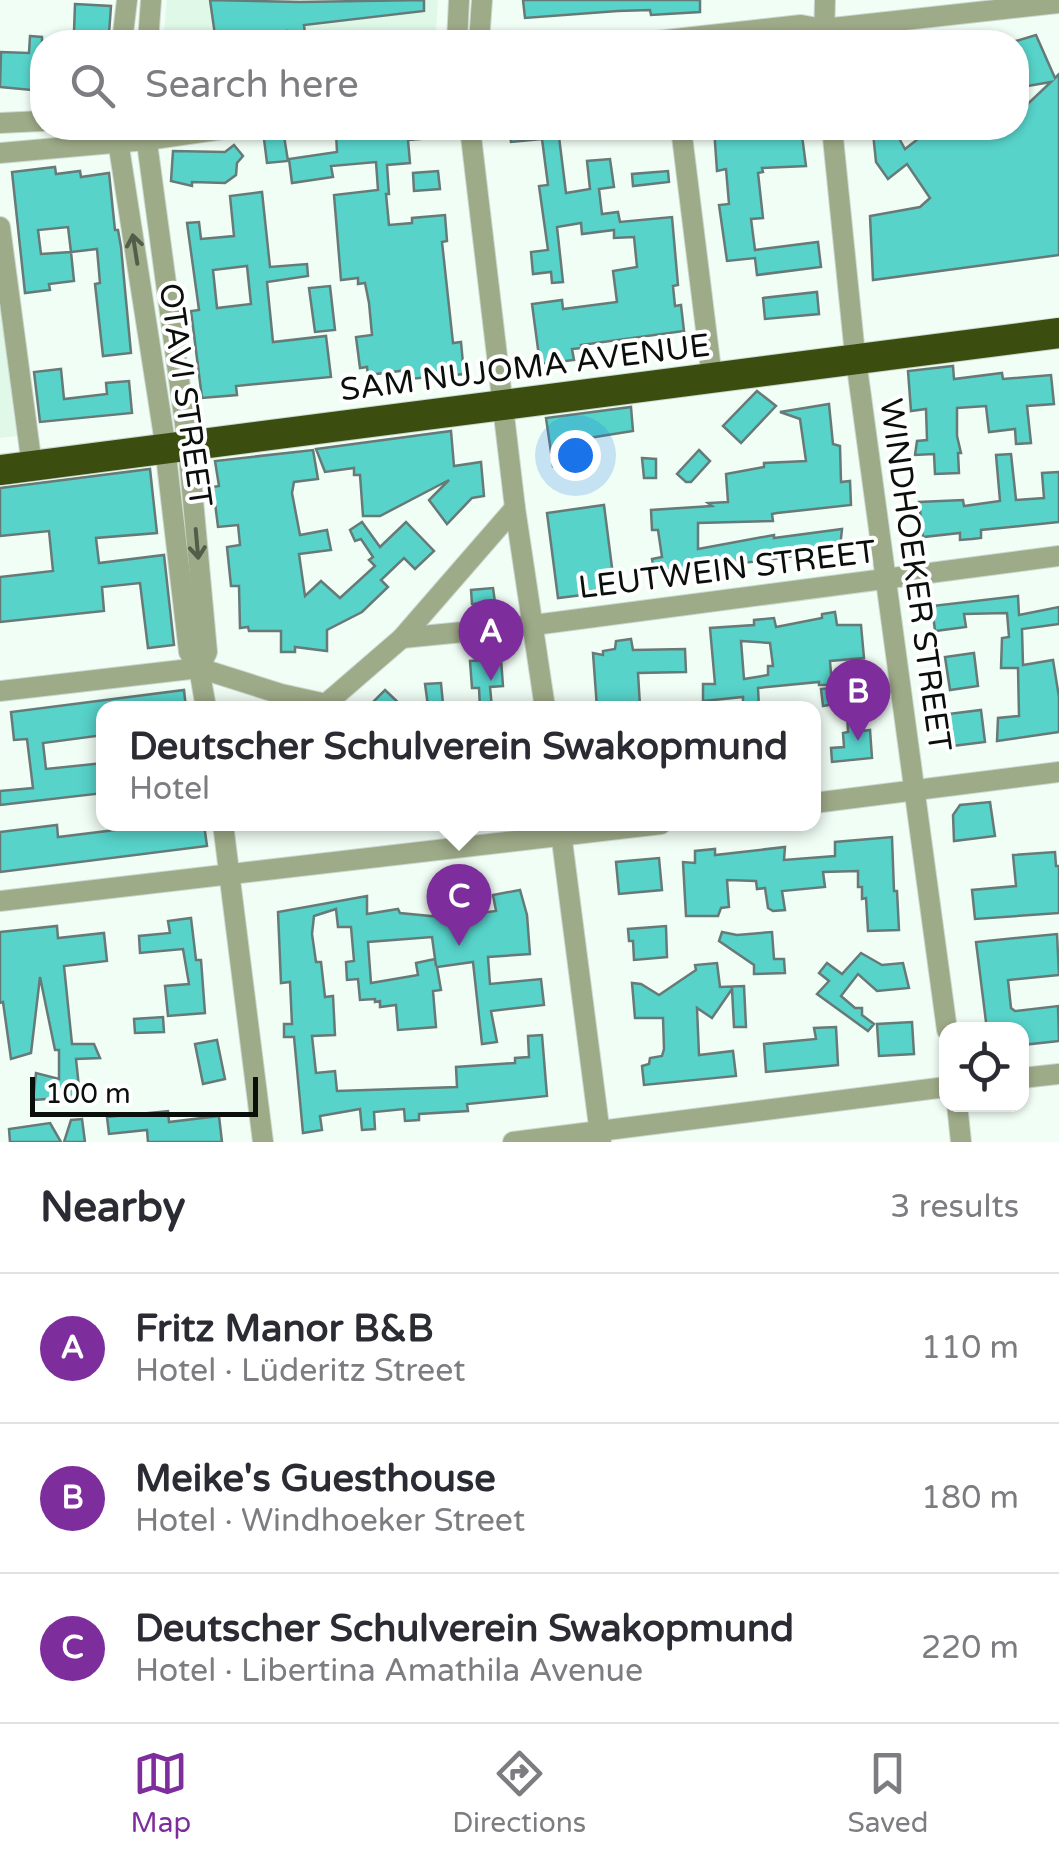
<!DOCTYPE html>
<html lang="en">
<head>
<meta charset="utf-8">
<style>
  body { margin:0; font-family:"Varela Round",sans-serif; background:#f7f7f7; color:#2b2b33 }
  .controls { position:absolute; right:30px; bottom:30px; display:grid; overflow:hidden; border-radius:20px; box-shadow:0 2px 8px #0004 }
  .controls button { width:90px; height:90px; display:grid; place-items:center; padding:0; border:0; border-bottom:2px solid #e1e1e2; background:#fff; color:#2b2b33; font:50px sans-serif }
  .scale { position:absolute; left:30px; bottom:25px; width:228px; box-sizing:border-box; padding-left:10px; border:5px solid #0a0f0c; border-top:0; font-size:28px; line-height:35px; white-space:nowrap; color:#0a0f0c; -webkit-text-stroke:8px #fff; paint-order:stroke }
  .you { position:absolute; left:575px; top:455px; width:35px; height:35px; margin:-25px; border:8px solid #fff; border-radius:50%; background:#1a73e8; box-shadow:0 0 0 15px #1a73e833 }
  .badge { display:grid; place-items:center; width:65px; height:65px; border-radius:50%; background:#7e2d9d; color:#fff; font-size:32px; font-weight:700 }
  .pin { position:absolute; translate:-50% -82px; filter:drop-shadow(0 2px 5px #0008) }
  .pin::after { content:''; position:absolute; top:52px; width:35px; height:30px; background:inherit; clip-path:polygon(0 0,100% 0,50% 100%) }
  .popup { position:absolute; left:96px; top:701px; width:725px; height:130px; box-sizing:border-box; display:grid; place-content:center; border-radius:20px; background:#fff; filter:drop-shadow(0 2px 8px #0005); font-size:32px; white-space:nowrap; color:#7c7c81 }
  .popup b { font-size:38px; color:#2b2b33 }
  .popup::after { content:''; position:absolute; left:50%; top:100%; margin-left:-20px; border:20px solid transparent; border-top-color:#fff }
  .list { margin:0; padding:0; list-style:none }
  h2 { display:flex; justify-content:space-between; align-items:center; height:130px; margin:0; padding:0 40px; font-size:42px }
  h2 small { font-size:32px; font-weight:400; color:#7c7c81 }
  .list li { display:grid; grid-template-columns:65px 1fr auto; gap:30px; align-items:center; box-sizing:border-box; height:150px; padding:0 40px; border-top:2px solid #e1e1e2 }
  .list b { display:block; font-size:38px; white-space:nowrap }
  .list p { margin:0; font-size:32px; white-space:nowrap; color:#7c7c81 }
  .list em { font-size:32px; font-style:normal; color:#7c7c81 }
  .icon { flex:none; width:55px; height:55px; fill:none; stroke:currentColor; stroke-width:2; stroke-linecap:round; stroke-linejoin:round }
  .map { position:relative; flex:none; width:1059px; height:1142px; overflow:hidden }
  .search { position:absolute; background:#fff; box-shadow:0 2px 8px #0004; left:30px; right:30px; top:30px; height:110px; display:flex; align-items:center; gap:25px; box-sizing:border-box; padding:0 35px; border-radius:40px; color:#7c7c81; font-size:38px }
  .sheet { height:580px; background:#fff }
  nav { display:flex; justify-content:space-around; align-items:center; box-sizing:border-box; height:140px; border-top:2px solid #e1e1e2; background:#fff; font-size:28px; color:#7c7c81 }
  nav a { display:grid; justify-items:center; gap:5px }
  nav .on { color:#7e2d9d }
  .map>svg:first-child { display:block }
</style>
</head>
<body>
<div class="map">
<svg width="1059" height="1142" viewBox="0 0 1059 1142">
  <rect width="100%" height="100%" fill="#f1fef5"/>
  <g fill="#e0f8e8">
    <path d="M167,0H438L436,30L344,42H163Z"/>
    <path d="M0,297L17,436L0,438Z"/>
  </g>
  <path fill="#fbe6a0" d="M436,30L435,42H344Z"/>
  <g fill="#57d3ca" stroke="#667a78" stroke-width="2.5" fill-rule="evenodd">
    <path d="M210,0L300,2L424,0V11L304,25L305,34L288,37L287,31L237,39V42H216Z"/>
    <path d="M523,0H700V12L651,15L650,10L618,11L525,18Z"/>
    <path d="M75,4L111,6L109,34L74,32Z"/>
    <path d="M1036,35L1055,78L1059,74V255L873,280L870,216L920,207L930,198L907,164L888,179L876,162L873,133L895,131L905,149L932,128H1016V115L1051,82L1016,88V41Z"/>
    <path d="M30,36L42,37V91L0,87L1,52L29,53Z"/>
    <path d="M381,128H454V136L408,140L410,163L387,165L389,194H386L389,225L412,223V218L445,215L447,241L442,242L453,343L461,342L464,374L409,379L408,370L368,375L367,367L360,368L356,337L372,335L369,303L365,283L358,284V278L341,280L334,195L378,190L376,162L331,166L333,177L292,183L289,159L337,152L336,132Z"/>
    <path d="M509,128H568V135L559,137L566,193L590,189L587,161L610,159L614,187L599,189L602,214L618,212L620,222L672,217L678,285L673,286L675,306L681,305L684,331L581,345L582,348L572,349L574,360L540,364L532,304L562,300L563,309L617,302L613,271L637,267L634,237L614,238V230L582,234L581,223L557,227L563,282L552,283L551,272L533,274L531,252L548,250L539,186L548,185L542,139L511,142Z"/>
    <path d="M714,128H801L806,166L762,168L763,172L758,173L763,218L751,219L755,250L818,242L821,267L757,275L755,258L727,261L719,205L729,204L726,169L717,171Z"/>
    <path d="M284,136L288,161L267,163L264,139Z"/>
    <path d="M234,145L243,156L237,163L236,175L225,183L192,182V186L171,181L173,151L225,152Z"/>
    <path d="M55,167L56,174L80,171L81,177L109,173L115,230H118L121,247L131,353L103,356L95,284L100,283L97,249L71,252L74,281L49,284L50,290L25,293L12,172ZM68,227L71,252L41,254L38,230Z"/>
    <path d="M438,171L440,189L414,191L413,173Z"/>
    <path d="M668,171L669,182L633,186L632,174Z"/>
    <path d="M262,192L270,267L307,264L308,276L267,282L273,342L326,336L331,377L236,386L237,395L202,398L191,311L199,310L187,223L199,222L201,239L234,236L230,196ZM247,266L251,304L217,308L213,270Z"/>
    <path d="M330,286L335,330L315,332L309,288Z"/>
    <path d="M817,292L819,314L765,319L763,298Z"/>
    <path d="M953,366L954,379L1002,373L1003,379L1051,375L1054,404L1027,406L1031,443L1016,444L1015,429L989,432L986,406L957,408V436L961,453H958L959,473L935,474L934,454L915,455L917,441L927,440L926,409L911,411L908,371Z"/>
    <path d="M61,369L64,399L107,394L106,383L129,381L132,413L40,422L34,372Z"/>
    <path d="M757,391L776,406L741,443L723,426Z"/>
    <path d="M829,404L833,444L840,446L841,482L850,481L851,505L777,513L772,514L773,521L698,523V549L774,535V538L842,529L840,548L830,555L810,554L698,569L654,570L652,559L662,557L658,530H652L651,510L712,506L708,503L728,502L726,474L764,467V463L806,461L800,419L780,412Z"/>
    <path d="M631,407L633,431L589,438L577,463L553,466L546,418Z"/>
    <path d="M451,431L454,466L481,462L484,496L472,498L447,524L429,500L449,480L380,516H363L360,475H354V468L325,472L316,449Z"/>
    <path d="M313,450L318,479L294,482L292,493L300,535L327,530L331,550L299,554L305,596L321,581L340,598L375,566L369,560L373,557L361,539L355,541L350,530L362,522L380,547L406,522L434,551L415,569L404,558L381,580L388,587L362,612L327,630V651L295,647V652H281V631H249L248,627L240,628L239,586H231L227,547L240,545L238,525L218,527L213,487L219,486L215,461Z"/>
    <path d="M699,450L710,461L691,482H686L677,474Z"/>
    <path d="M1011,454L1016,500L1044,498L1042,473L1059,472V522L981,530V538L972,539L960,540V533L923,537L919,502L963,500L964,506L1000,501L996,455Z"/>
    <path d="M642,458L656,459V478H644Z"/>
    <path d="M150,469L157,533L96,538L99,563L164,555L174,645L148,648L140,583L102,587L104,611L0,622V577L53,571L49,531L0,536V488Z"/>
    <path d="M604,505L615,591L558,598L547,513Z"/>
    <path d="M493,588L495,602L472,604L471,590Z"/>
    <path d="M1018,596L1019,615L1059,607V624L1022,629L1023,665L1053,660L1059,697V732L997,741L998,718L1019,716L1018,668H1001L1002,638L1009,637L1007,613L964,614L966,627L935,631L932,606Z"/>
    <path d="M835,612L837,625H861L864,658L830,661L832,685H819V682L758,688L759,708H743V697L703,701V684H715L710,628L754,625V620L774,618L776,627L822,618V614ZM741,641L770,643L773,666H768V675L744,679Z"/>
    <path d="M631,639L633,650L685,649L686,672L638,673L640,706L597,708L593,653L603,655V651L615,649L616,641Z"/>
    <path d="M974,653L978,686L950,690L945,657Z"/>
    <path d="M501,659L503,686L490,687L492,708H480L479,688H472L470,661Z"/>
    <path d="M441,683L443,704L428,706L425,684Z"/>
    <path d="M833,688L835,704L823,706L821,689Z"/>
    <path d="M184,690L186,708H104V735L43,743L46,769L104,763V793L0,805V791L33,788L27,739L14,740L11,712Z"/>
    <path d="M385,690L404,708H367Z"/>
    <path d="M981,710L985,742L952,746L948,714Z"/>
    <path d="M860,712L862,731L870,730L872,758L832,762L831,748L844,747L843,733L848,732L847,713Z"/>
    <path d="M990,802L995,836L954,841L953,815L960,805Z"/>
    <path d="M164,824H204L207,846L0,872V832L57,825L58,837Z"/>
    <path d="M892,837L894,891H897L899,930L868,931L866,898L862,899V887H858V871L823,872L825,887L782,891L785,910L773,911L768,908L765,888L757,889L756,881L727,880L729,907L721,908L718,916H686L683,862L695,863V851L715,849V855L785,847L784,860L835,856V842Z"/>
    <path d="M1055,852L1056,866H1059V913L975,919L972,890L1016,886L1013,855Z"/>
    <path d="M659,858L662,890L619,894L616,862Z"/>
    <path d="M468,883L472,914L496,911L493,895L520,890L527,915L530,954L488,957L490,984L541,979L544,1005L491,1011L497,1042L482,1044L473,962L437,967L441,990L433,991L436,1027L398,1030L396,1005L380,1007V1001L375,1002V999L360,1000L358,979L347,980L346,962L354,961L351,927H338L336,909L314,916L312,934L316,962H321L325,997L333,996L335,1035L312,1036L316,1073L335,1071L337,1091L457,1087L456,1067L515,1063V1058L529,1057L528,1036L542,1035L547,1096L467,1104L468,1111L419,1114V1120L405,1121L404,1109L374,1112L375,1129L362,1130L360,1109L320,1116L322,1130L303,1133L294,1037H284V1024H292L290,982L281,983L278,912L367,896V914L398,909L400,913L441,917L437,887ZM432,937L436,966L435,959L416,963L418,975L371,983L368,942Z"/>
    <path d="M191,918L196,960H201L205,1013L168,1016L165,986L189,984L183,949L140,953L139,936L170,933L168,921Z"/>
    <path d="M57,926L58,938L104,933L107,961L64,966L72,1044H94L100,1058L76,1059L80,1097L33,1100L36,1073L59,1079V1050H55L40,977L31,1053L11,1059L3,1002L0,1003V932Z"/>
    <path d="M666,926L667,957L634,960L633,941H629L628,929Z"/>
    <path d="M722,932L737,935L772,932L774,959H784L785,973L754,974V965L719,941Z"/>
    <path d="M1057,934L1059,975L1008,980L1011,1008L1015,1011L1058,1006L1059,1041L1022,1045V1030H987L976,942Z"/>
    <path d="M861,953L882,965L903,963L909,988L877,991L858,974L841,996L855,1008H862V1015L874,1024L868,1031L817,994L829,981L819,973L827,963L842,974Z"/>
    <path d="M717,963L720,987L744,986L746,1027H734L732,989L712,1018L697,1008L699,1055L733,1051L736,1076L644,1085L642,1066L649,1064L650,1058L662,1056L664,1049L663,1018H635L632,983L641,984L659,995L696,970L695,965Z"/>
    <path d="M163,1017L164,1032L135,1033L134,1019Z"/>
    <path d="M912,1022L914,1054L879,1056L877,1024Z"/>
    <path d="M836,1027L838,1065L766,1072L764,1044L816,1039L814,1028Z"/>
    <path d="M217,1040L225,1079L203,1084L195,1044Z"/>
    <path d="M168,1111L169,1122L219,1116L222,1142H148L147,1130L109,1134L107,1117Z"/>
    <path d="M82,1119L85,1142H64L71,1120Z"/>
    <path d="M50,1123L61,1142H10L9,1129Z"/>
  </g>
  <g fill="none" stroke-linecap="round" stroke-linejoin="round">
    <defs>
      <g id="minor">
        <path d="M824,41L825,0"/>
        <path d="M122,42L127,0"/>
        <path d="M148,42L151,0"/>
        <path d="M457,42L459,0"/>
        <path d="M479,42L482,0"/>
        <path d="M648,42L801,25L823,29L1059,3"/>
        <path d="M0,123L42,121"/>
        <path d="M116,128L163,430L189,652L199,668L206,708"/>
        <path d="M145,128L188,446L207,652L199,668"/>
        <path d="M470,128L515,508L545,708"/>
        <path d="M681,128L712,378"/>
        <path d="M832,128L854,345L947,1030"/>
        <path d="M0,153L147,140L230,128"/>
        <path d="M0,227L32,466"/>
        <path d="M402,638L534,625L1059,556"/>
        <path d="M0,691L199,668L281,694L326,704"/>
        <path d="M321,708L402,638L515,508"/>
        <path d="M814,803L1059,772"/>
        <path d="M223,824L263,1142"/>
        <path d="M560,825L601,1142"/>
        <path d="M0,901L661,824"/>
        <path d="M1022,1078L1059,1074"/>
        <path d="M957,1104L961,1142"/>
        <path d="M513,1142L946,1087"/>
      </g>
      <path id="highway" d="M0,470L1059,333"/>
    </defs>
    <use href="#minor" stroke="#ccd8d0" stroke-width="22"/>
    <use href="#highway" stroke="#ccd8d0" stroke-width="32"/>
    <use href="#minor" stroke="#9eab88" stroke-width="20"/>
    <use href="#highway" stroke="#3c4e0f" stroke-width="30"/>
  </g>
  <defs><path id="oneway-shaft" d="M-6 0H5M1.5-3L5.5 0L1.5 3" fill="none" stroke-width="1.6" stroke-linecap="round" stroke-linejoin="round" transform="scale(2.5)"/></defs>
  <g stroke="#545d4a">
    <use href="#oneway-shaft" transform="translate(135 249) rotate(-99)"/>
    <use href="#oneway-shaft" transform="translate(197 544) rotate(85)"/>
  </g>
  <g text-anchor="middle" stroke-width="8" stroke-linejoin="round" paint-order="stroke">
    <g font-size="32" fill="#0a0f0c" stroke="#fff">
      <text transform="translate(525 367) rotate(-7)" y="11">SAM NUJOMA AVENUE</text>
      <text transform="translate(186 395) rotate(82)" y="11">OTAVI STREET</text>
      <text transform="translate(727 569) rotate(-7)" y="11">LEUTWEIN STREET</text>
      <text transform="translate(916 575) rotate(82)" y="11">WINDHOEKER STREET</text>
    </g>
  </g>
</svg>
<div class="controls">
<button><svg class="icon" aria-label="locate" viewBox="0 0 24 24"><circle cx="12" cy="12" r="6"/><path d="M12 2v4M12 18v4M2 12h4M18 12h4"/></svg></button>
</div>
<div class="scale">100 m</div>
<div class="you"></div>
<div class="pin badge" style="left:491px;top:681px">A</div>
<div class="pin badge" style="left:858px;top:741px">B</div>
<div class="pin badge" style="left:459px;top:946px">C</div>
<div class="popup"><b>Deutscher Schulverein Swakopmund</b>Hotel</div>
<div class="search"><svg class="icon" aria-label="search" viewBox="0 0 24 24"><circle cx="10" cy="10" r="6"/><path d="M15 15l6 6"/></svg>Search here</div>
</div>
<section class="sheet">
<h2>Nearby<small>3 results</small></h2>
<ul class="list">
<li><span class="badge">A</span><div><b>Fritz Manor B&amp;B</b><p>Hotel · Lüderitz Street</p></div><em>110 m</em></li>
<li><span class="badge">B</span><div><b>Meike's Guesthouse</b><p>Hotel · Windhoeker Street</p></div><em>180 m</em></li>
<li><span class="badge">C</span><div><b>Deutscher Schulverein Swakopmund</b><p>Hotel · Libertina Amathila Avenue</p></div><em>220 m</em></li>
</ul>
</section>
<nav>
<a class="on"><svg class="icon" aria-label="map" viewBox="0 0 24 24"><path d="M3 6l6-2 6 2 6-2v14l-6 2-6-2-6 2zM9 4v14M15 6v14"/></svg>Map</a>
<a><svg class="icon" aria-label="directions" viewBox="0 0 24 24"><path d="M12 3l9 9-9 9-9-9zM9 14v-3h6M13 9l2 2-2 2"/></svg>Directions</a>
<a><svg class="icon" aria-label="saved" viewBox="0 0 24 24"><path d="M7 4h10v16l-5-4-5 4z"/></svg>Saved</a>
</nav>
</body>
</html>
